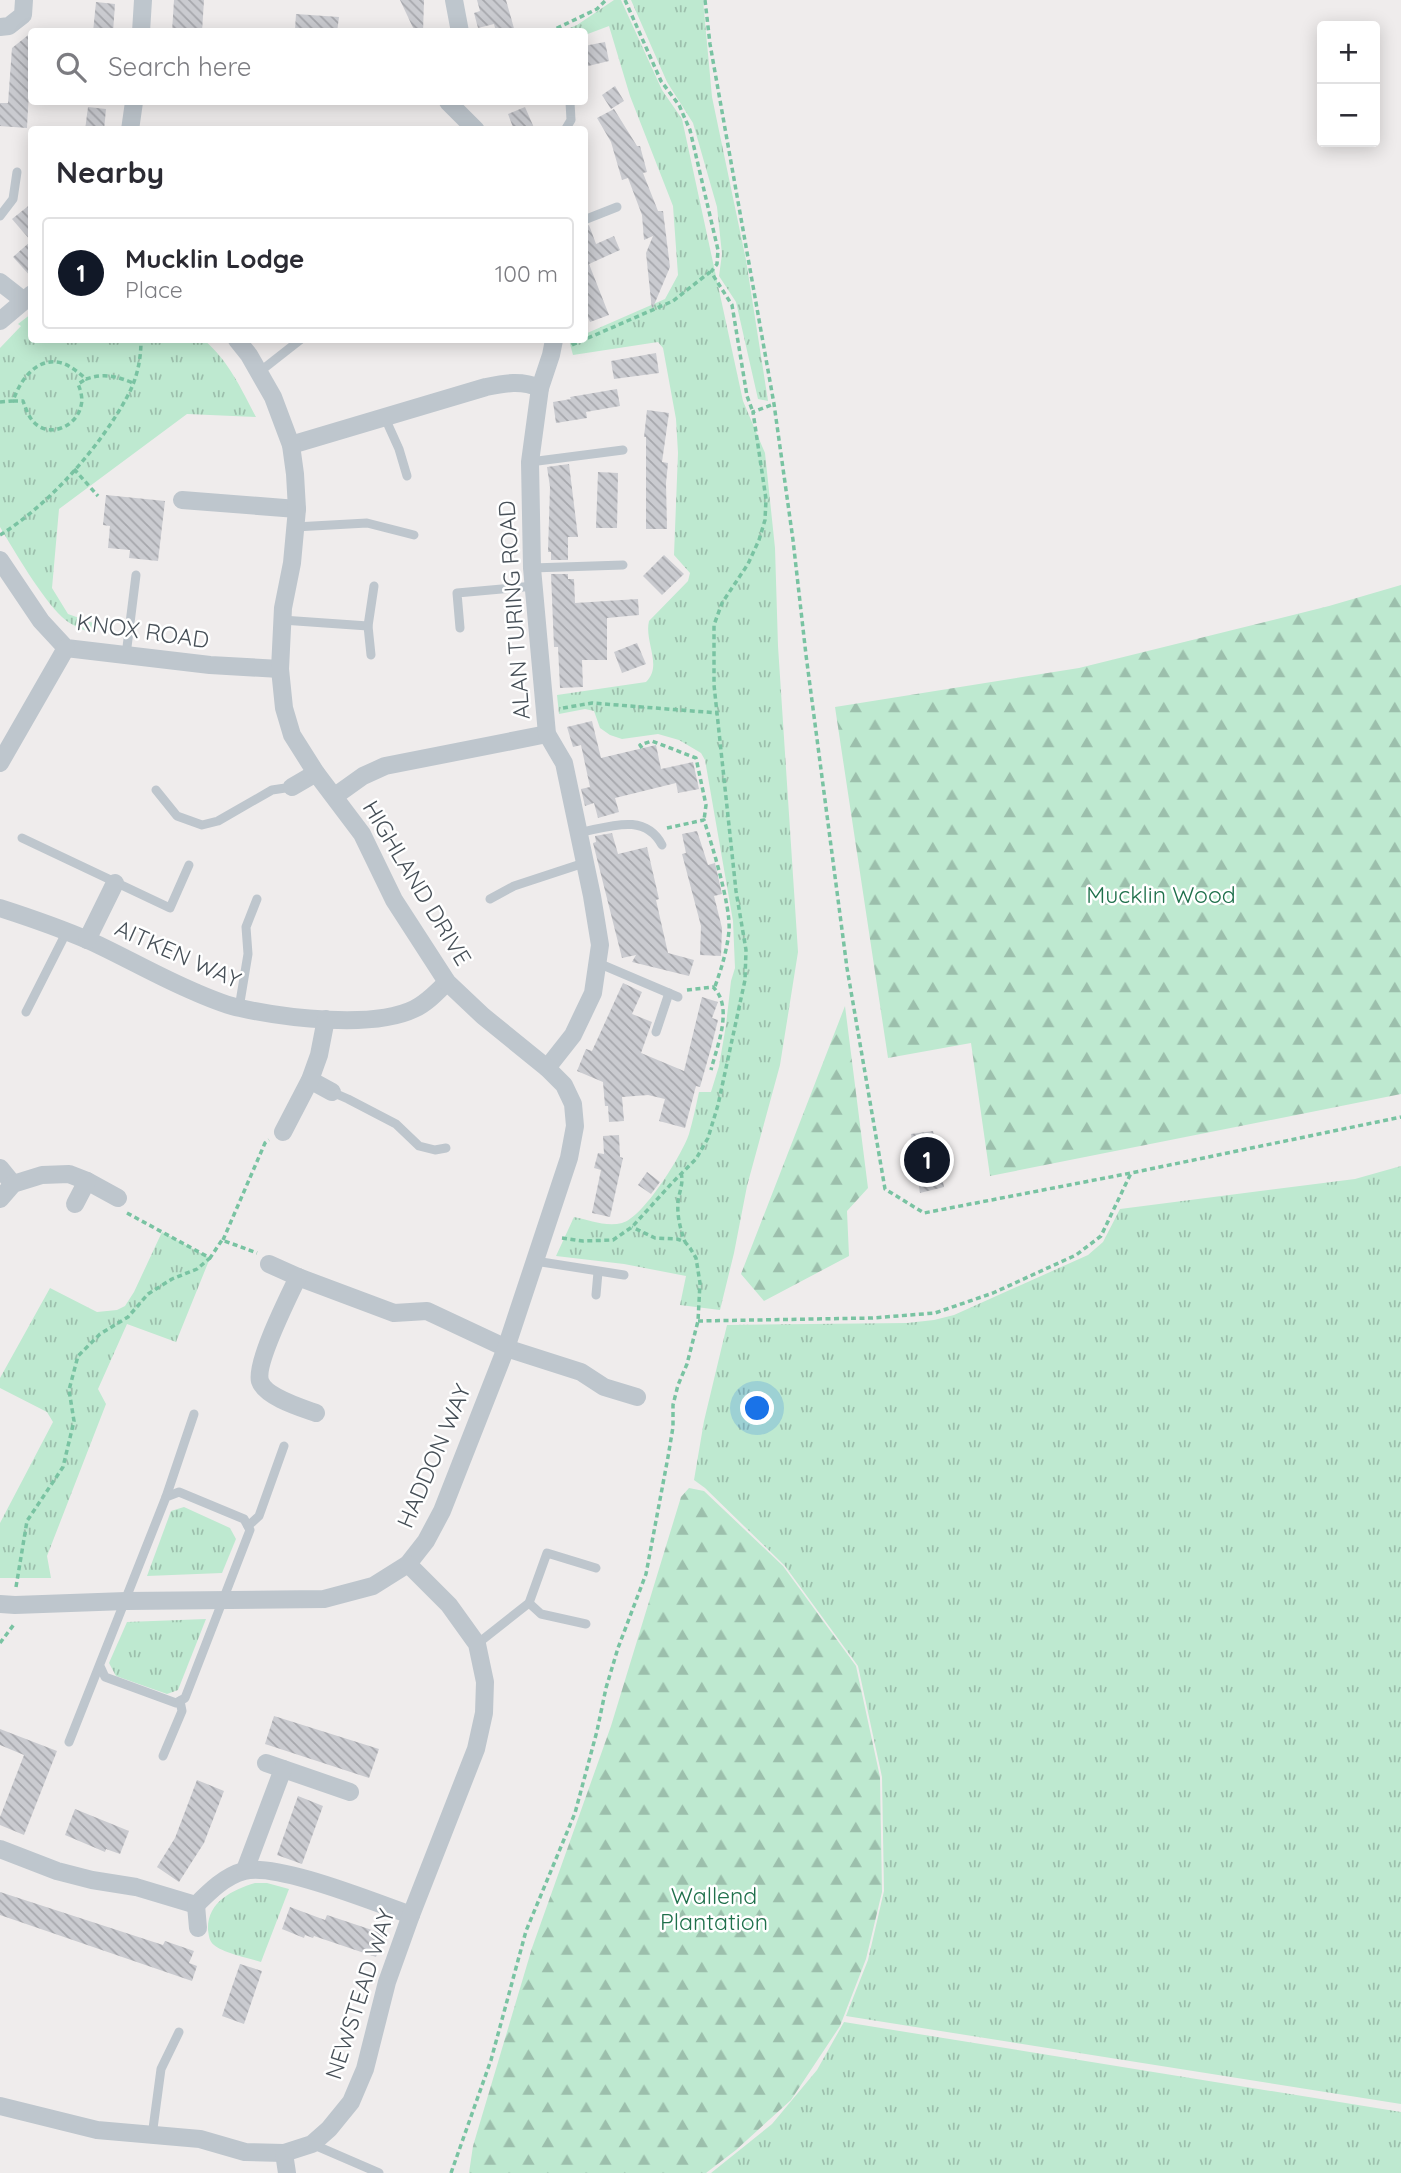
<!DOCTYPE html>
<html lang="en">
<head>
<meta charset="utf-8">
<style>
  body { margin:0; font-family:Quicksand,sans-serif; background:#f7f7f7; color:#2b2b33 }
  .controls { position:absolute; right:21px; top:21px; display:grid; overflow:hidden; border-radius:7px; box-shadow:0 4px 18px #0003 }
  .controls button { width:63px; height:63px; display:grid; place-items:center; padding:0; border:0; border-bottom:2px solid #e1e1e2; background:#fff; color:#2b2b33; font:35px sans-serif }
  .you { position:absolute; left:758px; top:1409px; width:24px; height:24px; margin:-18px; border:5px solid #fff; border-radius:50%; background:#1a73e8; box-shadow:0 0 0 10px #1a73e833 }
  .badge { display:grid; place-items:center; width:46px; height:46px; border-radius:50%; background:#111827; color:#fff; font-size:23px; font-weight:700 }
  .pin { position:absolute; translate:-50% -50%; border:4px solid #fff; box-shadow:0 2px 7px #0006 }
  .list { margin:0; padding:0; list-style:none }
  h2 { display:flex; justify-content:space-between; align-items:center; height:91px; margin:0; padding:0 28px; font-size:30px }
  h2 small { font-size:23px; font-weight:400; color:#7c7c81 }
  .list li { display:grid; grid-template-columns:46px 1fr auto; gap:21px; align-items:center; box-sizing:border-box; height:112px; margin:0 14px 14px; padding:0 14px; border:2px solid #e1e1e2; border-radius:7px }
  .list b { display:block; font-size:26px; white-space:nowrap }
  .list p { margin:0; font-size:23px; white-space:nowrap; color:#7c7c81 }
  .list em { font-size:23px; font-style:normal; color:#7c7c81 }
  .icon { flex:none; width:38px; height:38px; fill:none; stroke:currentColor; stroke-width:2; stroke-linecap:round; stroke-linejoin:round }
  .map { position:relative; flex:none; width:1401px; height:2173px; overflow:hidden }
  .search { position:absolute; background:#fff; box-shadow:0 4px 18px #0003; left:28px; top:28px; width:560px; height:77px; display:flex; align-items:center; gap:18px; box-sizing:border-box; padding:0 24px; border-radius:7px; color:#7c7c81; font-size:26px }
  .panel { position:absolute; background:#fff; box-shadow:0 4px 18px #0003; left:28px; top:126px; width:560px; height:217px; border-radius:7px }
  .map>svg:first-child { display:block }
</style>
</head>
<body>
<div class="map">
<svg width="1401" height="2173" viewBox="0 0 1401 2173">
  <defs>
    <pattern id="grass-tufts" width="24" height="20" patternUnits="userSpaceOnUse" patternTransform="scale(1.75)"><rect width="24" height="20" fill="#bee9d0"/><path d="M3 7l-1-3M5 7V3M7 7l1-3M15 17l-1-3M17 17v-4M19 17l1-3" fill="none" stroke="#9cbfac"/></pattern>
    <pattern id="forest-firs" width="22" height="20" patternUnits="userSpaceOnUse" patternTransform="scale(1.75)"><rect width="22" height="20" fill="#bee9d0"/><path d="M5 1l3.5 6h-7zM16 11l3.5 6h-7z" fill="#9cbfac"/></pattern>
    <pattern id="building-back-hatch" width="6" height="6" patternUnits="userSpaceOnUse" patternTransform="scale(1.75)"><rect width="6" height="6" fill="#cacbd0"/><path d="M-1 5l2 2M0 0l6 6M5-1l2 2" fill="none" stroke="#a6a7ac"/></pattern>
  </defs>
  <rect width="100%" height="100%" fill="#efecec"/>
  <g fill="url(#grass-tufts)">
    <path d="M614,0H621L662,90L682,119L743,401L765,453L775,548L778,646L798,952L780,1065L747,1186L734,1253L720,1310L680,1305L686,1276L624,1264L556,1256L574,1217C589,1220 606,1227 622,1223C643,1218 682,1155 689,1134C693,1120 696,1106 699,1092H711L719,1066L726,1025L731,981L735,968L733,921L705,760L701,753L679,740L658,734L622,739L610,735L600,728L594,711L585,709L559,714L557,695L646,682C663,666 644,642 649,621L688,581L690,573L674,555L678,453L676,419L663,348L658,342L573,355L569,340H584L585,334L665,299L678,275L673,206L630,96L609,26L585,35L584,32L562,31L577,25Z"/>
    <path d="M631,0H703L712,97L746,260L768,401L758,399L736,302L719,276L722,254L717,207L693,123L667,82Z"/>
    <path d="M31,314L32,340H204C229,361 241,389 256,417L187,414L59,509L52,588L68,614L99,625L96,634C83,630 72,626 62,617C41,597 15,552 0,527V348L21,326L18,324Z"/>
    <path d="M1401,1166V2104L846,2016L868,1960L884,1891L882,1777L858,1666L785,1566L705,1488L694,1480L704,1421L727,1325L907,1323L934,1320L954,1315L1088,1255L1103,1242L1120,1209L1355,1179Z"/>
    <path d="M162,1232L210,1258L176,1342L127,1324L98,1389L106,1404L47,1556L51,1578H0V1523L53,1422L47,1412L0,1388V1378L50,1288L97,1312L117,1310L125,1306L134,1292Z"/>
    <path d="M184,1507L230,1528L236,1539L222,1573L147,1576L171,1511Z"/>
    <path d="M206,1619L178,1690L167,1694L116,1676L109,1663L127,1622Z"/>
    <path d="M255,1883H267L289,1889L261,1962C249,1958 223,1953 214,1945C209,1941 209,1936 208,1930C207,1902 232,1890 255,1883Z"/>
    <path d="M844,2022L1401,2112V2173H711L772,2124L817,2070Z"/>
  </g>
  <g fill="url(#forest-firs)">
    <path d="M1401,585V1094L990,1176L971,1043L888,1058L835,707L1079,668L1329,606Z"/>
    <path d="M845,1006L868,1188L847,1211L849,1256L764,1301L741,1274Z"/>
    <path d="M689,1488L704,1491L783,1566L856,1666L880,1777L882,1892L866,1959L840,2026L791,2100L736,2150L706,2173H469L473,2146L532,1948L611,1726L681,1497Z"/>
  </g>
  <g fill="url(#building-back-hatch)">
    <path d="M174,0H204L202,32H172Z"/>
    <path d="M400,0H424L423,32H415Z"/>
    <path d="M477,0H506L515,32H496L494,24L478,28L474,13L480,11Z"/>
    <path d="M96,2L115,4L113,32H93Z"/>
    <path d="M296,14L339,17L337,32L295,30Z"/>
    <path d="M32,32L27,128L0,126V103H8L12,48Z"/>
    <path d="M605,42L609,61L584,67V46Z"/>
    <path d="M615,86L624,101L611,109L602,95Z"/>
    <path d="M88,107L106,109L104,130H85Z"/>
    <path d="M525,107L535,130H514L508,114Z"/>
    <path d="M614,109L637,146H640L647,172L643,173L658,211H663L670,267L652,310L646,253L653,236L644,240L642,215L628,178L622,180L611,142L597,118Z"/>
    <path d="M32,203V278L13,257L31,241L12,219Z"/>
    <path d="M589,225L596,244L614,236L620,250L589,264L609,315L590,322L584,308V227Z"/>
    <path d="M656,353L659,373L614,379L611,361Z"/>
    <path d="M617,389L620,406L586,412L587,418L556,423L553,402L571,399L570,397Z"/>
    <path d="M647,410L669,413L662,462L668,463L666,483L667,529H646V437H644Z"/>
    <path d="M569,464L578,537H568V560H551V552H548L550,487L547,467Z"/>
    <path d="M598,472L618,473L617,528H596Z"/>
    <path d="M106,495L165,501L158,561L129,558L130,550L108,548L110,526L103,525Z"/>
    <path d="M664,555L684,574L662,595L643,576Z"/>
    <path d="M551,574H568V579H574L575,603L638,599L639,615L607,618V660H582L583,687L560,688L558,647H554Z"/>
    <path d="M637,643L646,664L622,673L614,652Z"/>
    <path d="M592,721L601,758L656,745L661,769L693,762L699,789L678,793L676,783L615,798L619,812L598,818L594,803L585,806L581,789L590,787L581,745L573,747L567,727Z"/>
    <path d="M697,831L708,865L715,863L722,894L714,896L722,928L721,956L700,955L701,926L682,854L686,853L682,834Z"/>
    <path d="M612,833L618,854L647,847L659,899L656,900L668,953L694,960L689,976L632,962L636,955L622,958L593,843L596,842L595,836Z"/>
    <path d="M623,983L642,992L632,1014L652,1022L641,1053L684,1071L702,997L718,1002L712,1018L718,1020L711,1048L700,1087L696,1086L685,1128L659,1121L665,1099L648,1095L622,1097L624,1121L609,1122L608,1106H605L603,1082L577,1071L586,1049L592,1051Z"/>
    <path d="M933,1131L944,1187L920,1193L911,1134Z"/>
    <path d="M619,1135L620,1157L623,1158L610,1217L592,1213L601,1170L594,1168L598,1153L604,1154L603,1136Z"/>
    <path d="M647,1172L660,1182L651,1194L638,1185Z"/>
    <path d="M274,1716L379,1749L369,1778L265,1744Z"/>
    <path d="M0,1729L57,1751L24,1835L0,1825V1817L24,1755L0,1745Z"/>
    <path d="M197,1780L224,1791L204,1843L179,1882L157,1867L175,1838Z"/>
    <path d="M298,1796L323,1806L302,1864L277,1855Z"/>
    <path d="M75,1809L129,1831L120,1854L106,1849L105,1852L65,1835Z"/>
    <path d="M0,1892L163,1945L165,1941L194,1951L189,1963L197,1966L192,1981L0,1915Z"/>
    <path d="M290,1907L325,1920L327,1915L384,1934L376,1957L314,1936L313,1938L305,1935L304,1938L282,1929Z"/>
    <path d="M240,1964L262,1971L244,2024L222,2016Z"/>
  </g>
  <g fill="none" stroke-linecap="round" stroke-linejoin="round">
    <g stroke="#79c3a2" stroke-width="3.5" stroke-dasharray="5 3.5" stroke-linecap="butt">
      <path d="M625,0L661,81L679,105L690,130L718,250L717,264L711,272L732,305L747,396L753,412"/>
      <path d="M705,0L710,44L774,404L793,540L806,655L847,968L885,1189L924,1213L1131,1173L1401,1117"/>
      <path d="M549,32L597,9L606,0"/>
      <path d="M572,345L673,301L710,272"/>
      <path d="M13,401H23C26,409 29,419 37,425C53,437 77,425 81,406C83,399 81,391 78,384L86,379"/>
      <path d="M0,402L13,401C20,380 37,356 62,363C71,366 79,373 86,379C104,373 116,376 133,383"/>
      <path d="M74,469L98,496"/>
      <path d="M0,535C49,505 100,447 127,397C137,379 141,360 141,340"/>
      <path d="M563,708L592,703L718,713"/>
      <path d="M642,748L640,745L652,741L696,758L706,805L704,820"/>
      <path d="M667,828L704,820C712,845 731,906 729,931C727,951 721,970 714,989"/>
      <path d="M687,990L713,987C734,1007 717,1046 711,1070"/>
      <path d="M681,1173C684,1183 679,1192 678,1202C677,1216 680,1228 685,1242"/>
      <path d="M127,1213L210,1258L222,1240L257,1253"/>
      <path d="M562,1238L583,1241L613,1240L632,1227L672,1183L696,1159L708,1138L718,1105L745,980L746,950L736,891L714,685V625L722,603L748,564L759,540L765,520L766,499L753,412L774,404"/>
      <path d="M223,1240L265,1143L269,1140"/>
      <path d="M698,1321L872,1318L935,1313L993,1293L1076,1255L1101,1236L1131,1173"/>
      <path d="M16,1587L27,1521L63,1467L74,1421L69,1390L78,1356L100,1334L128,1317L148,1294L172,1279L197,1269L210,1258"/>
      <path d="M0,1643L15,1623"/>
      <path d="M451,2173L491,2060L526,1931L575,1813L597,1731L606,1688L618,1648L646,1574L668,1457L673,1427V1405L678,1385L687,1364L698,1321L700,1283L696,1258L690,1248L685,1242L677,1239L655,1238L632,1227"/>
    </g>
    <g stroke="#bec6cd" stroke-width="9">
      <path d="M565,130L571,120L570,102"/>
      <path d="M0,216L13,199L17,172"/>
      <path d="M584,220L617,207"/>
      <path d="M258,373L300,340"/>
      <path d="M385,418L399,449L407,476"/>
      <path d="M530,462L623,450"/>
      <path d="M295,527L367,523L414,535"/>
      <path d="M532,568L623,565"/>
      <path d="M282,620L368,626"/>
      <path d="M460,628L457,593L534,586"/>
      <path d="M126,655L136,575"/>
      <path d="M371,655L368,626L374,586"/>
      <path d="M156,790L177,816L202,825L218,821L272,790L292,787"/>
      <path d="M577,833C607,828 644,811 662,845"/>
      <path d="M22,838L170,908L189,865"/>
      <path d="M490,899L514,886L584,863"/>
      <path d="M598,963L678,997"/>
      <path d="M239,1008L248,954L246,927L257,899"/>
      <path d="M26,1012L67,931"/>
      <path d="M656,1032L669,993"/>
      <path d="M332,1092L348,1099L396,1124L419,1146L435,1150L446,1148"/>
      <path d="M535,1261L624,1275"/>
      <path d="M596,1295L598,1272"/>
      <path d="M166,1497L194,1414"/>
      <path d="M248,1526L259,1516L284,1446"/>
      <path d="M529,1603L541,1614L586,1624"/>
      <path d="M477,1644L529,1603L547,1553L596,1568"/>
      <path d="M69,1742L166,1497L179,1492L244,1519L250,1530L185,1698L176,1703L105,1677L100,1666"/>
      <path d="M163,1756L182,1711L180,1701"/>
      <path d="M152,2136L161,2069L179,2032"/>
      <path d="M312,2144L379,2173"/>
    </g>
    <g stroke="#bec6cd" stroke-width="18">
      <path d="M454,0L460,32"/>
      <path d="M0,27L9,26L23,15L24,0"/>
      <path d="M141,32L143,0"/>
      <path d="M448,102L476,130"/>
      <path d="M130,130L134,102"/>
      <path d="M0,282L23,300"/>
      <path d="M0,321L32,294"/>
      <path d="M291,445L486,387C506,383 521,380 540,388"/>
      <path d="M182,500L297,509"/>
      <path d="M0,560L41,621L66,648L210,665L280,669"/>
      <path d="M0,763L66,648"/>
      <path d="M292,787L316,773"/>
      <path d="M335,796L363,776L385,766L547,734"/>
      <path d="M0,908C31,918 60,928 90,941C125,957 159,977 195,992C209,998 225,1005 240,1008C285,1018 373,1029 414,1009C427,1003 437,992 447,982"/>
      <path d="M87,940L115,883"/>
      <path d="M547,1068L573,1035L593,993L600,945L592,896L564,763L547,734L532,568L530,462L540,388L551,355L554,340"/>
      <path d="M310,1080L332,1092"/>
      <path d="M283,1132L310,1080L319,1055L326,1019"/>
      <path d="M0,1168L13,1184"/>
      <path d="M0,1199L13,1184L42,1175L69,1174L87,1181L118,1198"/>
      <path d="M75,1204L87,1181"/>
      <path d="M269,1264L298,1277L394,1313L427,1311L506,1348L581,1372L604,1387L637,1397"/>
      <path d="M298,1277C289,1296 255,1363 260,1381C265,1397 302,1408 316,1413"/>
      <path d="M0,1604L15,1605L126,1601L324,1599L373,1586L408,1564L426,1541L442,1511L506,1348L569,1158L575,1126L573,1104L564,1085L547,1068L483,1016L447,982L394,900L362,834L316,773L292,735L284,708L280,669L283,608L292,563L297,509L295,474L291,445L273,397L249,355L237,340"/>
      <path d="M266,1763L350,1792"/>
      <path d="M0,1849L57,1871L92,1880L136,1887L196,1905C210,1891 225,1876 244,1871C276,1862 376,1903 411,1915"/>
      <path d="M245,1870L283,1769"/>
      <path d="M196,1905L198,1928"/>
      <path d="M0,2106L97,2130L200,2139L245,2152L284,2153L312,2144L329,2129L351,2102L365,2069L387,1982L411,1915L476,1749L484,1713L485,1682L477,1644L449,1605L408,1564"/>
      <path d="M284,2153L287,2173"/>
    </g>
  </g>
  <g text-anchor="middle" stroke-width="5" stroke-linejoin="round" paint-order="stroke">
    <g font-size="23" fill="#464f57" stroke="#fff">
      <text transform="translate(514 610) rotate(-94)" y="8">ALAN TURING ROAD</text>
      <text transform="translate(143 631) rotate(8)" y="8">KNOX ROAD</text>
      <text transform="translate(417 883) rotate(59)" y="8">HIGHLAND DRIVE</text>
      <text transform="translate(178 954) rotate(24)" y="8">AITKEN WAY</text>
      <text transform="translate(434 1456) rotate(-67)" y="8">HADDON WAY</text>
      <text transform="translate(360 1994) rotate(-72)" y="8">NEWSTEAD WAY</text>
    </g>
    <g font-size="23" fill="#1f704b" stroke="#fff">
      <text x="1161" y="903">Mucklin Wood</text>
      <text x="714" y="1904">Wallend<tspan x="714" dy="26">Plantation</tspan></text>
    </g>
  </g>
</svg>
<div class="controls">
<button>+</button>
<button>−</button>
</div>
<div class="you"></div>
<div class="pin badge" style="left:927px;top:1160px">1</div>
<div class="search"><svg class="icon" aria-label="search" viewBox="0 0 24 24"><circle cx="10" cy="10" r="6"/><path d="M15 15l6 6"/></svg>Search here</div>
<section class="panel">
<h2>Nearby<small></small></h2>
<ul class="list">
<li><span class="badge">1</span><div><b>Mucklin Lodge</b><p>Place</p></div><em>100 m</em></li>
</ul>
</section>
</div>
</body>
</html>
